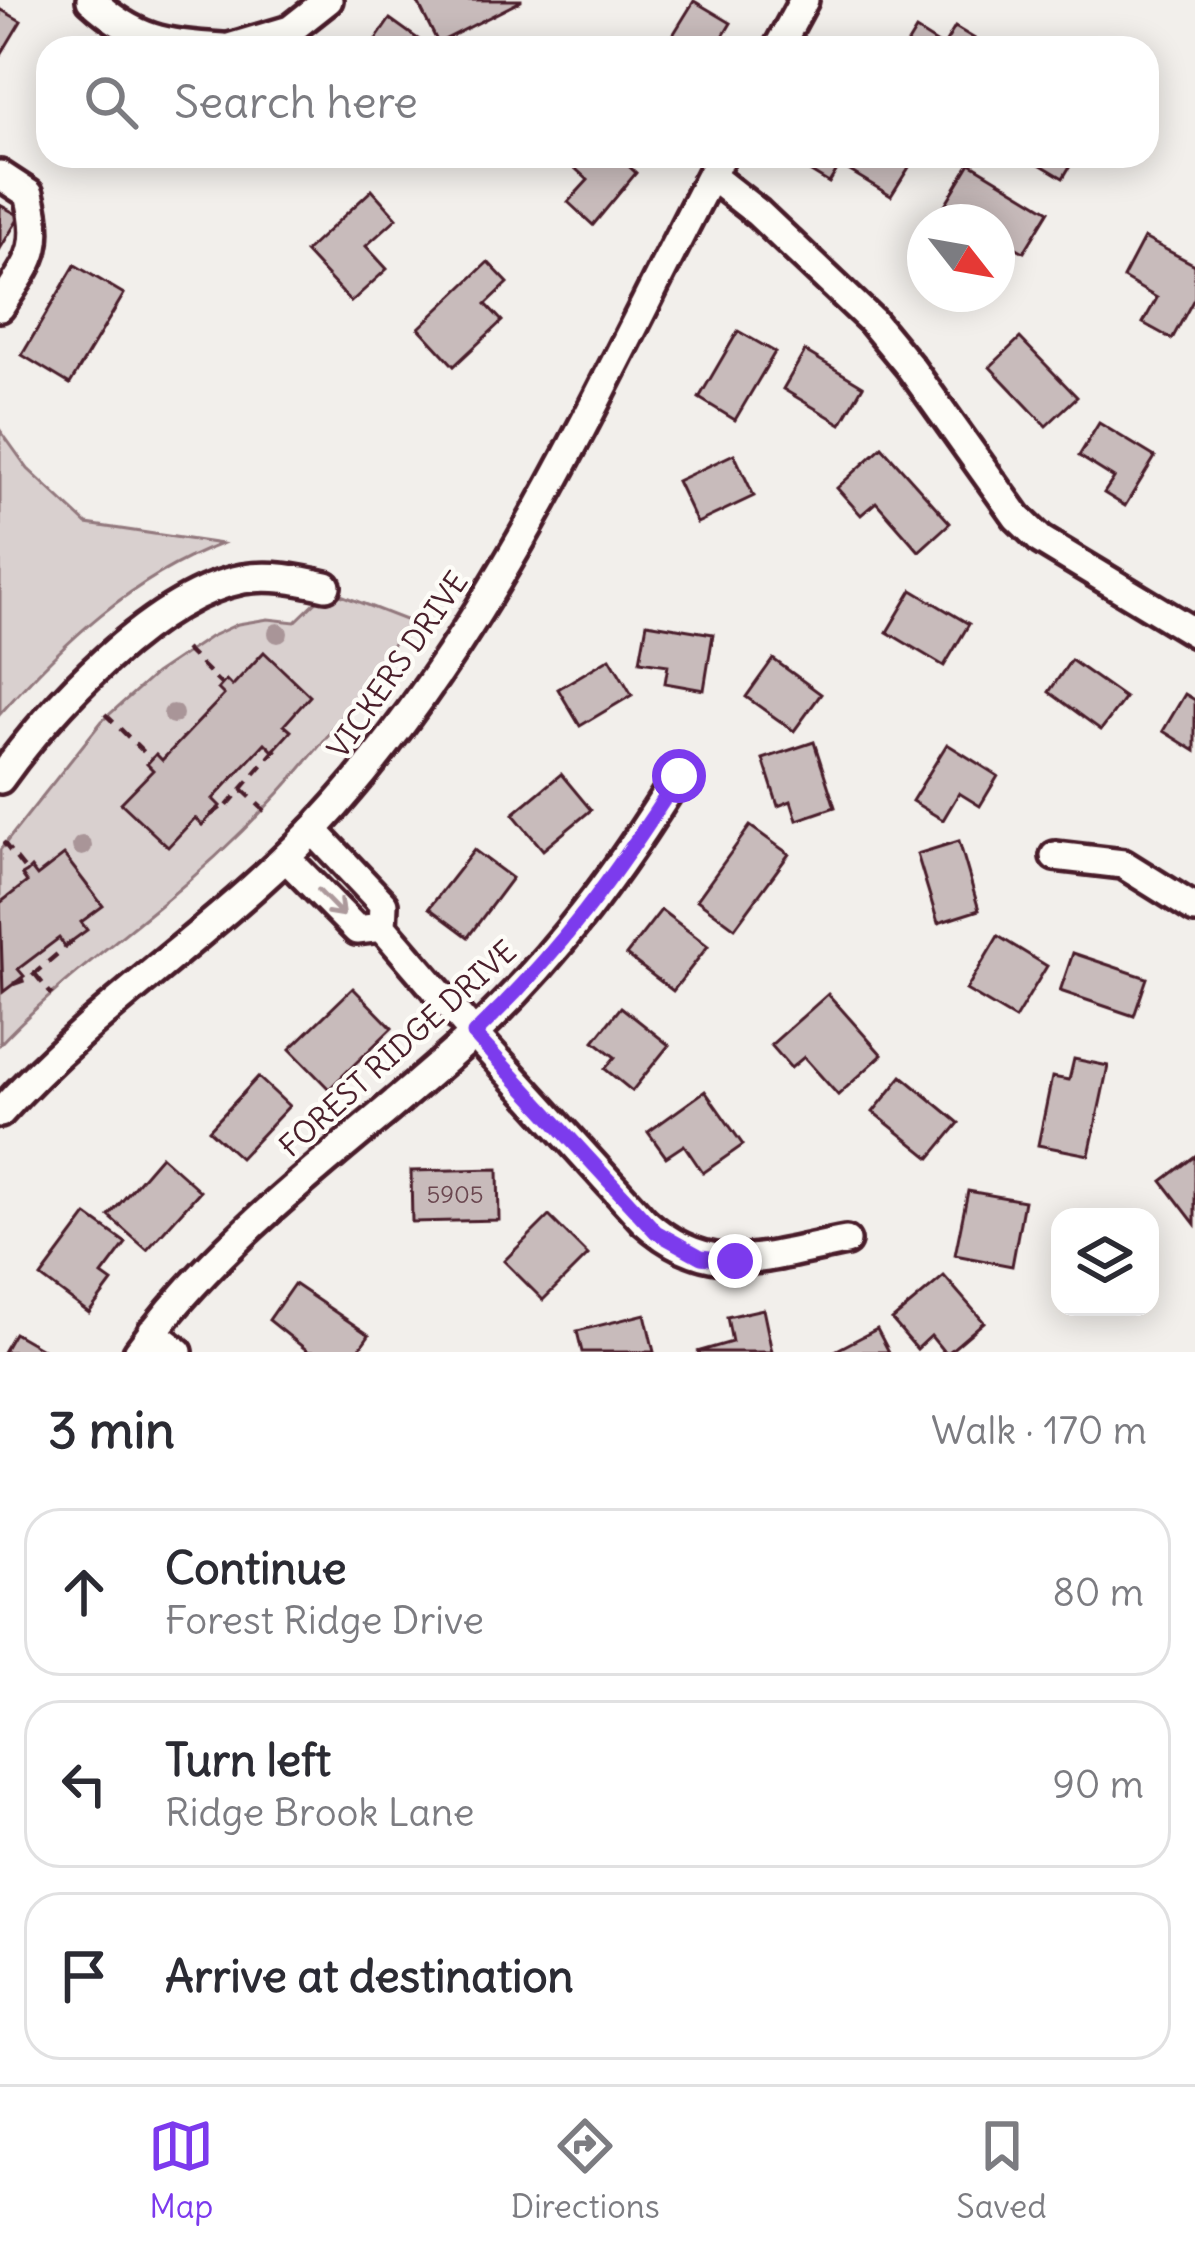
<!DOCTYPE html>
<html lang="en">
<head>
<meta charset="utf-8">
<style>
  body { margin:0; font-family:Delius,sans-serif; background:#f2f2f3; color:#2b2b33 }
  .controls { position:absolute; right:36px; bottom:36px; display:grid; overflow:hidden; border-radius:24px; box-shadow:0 6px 30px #0003 }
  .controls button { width:108px; height:108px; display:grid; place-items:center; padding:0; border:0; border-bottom:3px solid #e1e1e2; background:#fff; color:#2b2b33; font:60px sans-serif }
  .compass { position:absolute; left:907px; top:204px; width:108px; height:108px; border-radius:50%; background:#fff; box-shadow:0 6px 30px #0003; rotate:121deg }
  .stop { position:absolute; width:36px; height:36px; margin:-27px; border:9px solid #7c3aed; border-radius:50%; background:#fff }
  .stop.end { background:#7c3aed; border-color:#fff; box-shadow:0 3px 12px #0008 }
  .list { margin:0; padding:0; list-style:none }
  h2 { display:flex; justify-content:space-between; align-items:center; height:156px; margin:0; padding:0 48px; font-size:51px }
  h2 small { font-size:39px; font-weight:400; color:#7c7c81 }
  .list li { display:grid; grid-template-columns:78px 1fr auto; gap:36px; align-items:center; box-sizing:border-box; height:168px; margin:0 24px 24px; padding:0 24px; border:3px solid #e1e1e2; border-radius:36px }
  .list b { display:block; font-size:45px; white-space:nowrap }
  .list p { margin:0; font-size:39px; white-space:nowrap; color:#7c7c81 }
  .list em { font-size:39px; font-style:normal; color:#7c7c81 }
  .icon { flex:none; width:66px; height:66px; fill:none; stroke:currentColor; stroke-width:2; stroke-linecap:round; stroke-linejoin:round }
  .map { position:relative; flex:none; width:1195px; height:1352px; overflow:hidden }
  .search { position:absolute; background:#fff; box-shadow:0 6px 30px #0003; left:36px; right:36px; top:36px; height:132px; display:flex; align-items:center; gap:30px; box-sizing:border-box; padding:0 42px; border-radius:36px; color:#7c7c81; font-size:45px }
  .sheet { height:732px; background:#fff }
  nav { display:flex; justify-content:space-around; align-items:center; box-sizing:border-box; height:168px; border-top:3px solid #e1e1e2; background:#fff; font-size:33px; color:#7c7c81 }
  nav a { display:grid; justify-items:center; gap:6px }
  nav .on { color:#7c3aed }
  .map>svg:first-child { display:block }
</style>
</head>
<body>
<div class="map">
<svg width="1195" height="1352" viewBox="0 0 1195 1352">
  <rect width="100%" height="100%" fill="#f2efeb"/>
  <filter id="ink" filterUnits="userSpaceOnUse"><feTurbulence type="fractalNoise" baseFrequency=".00833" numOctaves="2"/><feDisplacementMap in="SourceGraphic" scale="24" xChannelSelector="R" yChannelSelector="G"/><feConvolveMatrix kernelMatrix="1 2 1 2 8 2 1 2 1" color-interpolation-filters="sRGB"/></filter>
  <g filter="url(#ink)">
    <g fill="#d9d0cf" stroke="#92787d" stroke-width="3">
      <path d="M0,430L28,469L87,524L221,544C131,578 63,643 0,714Z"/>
      <path d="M328,590L413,623L401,642L396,640C332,741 251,831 159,906C104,951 49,992 0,1044V850L102,721L155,674L210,637L238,624L268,619L295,622Z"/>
    </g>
    <g fill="#c8bbbb" stroke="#4a1f2b" stroke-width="3">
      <path d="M420,0H521V1L438,43L417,1Z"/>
      <path d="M694,1L731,23L716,48H665Z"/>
      <path d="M0,9L21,21L0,56Z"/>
      <path d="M390,19L425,44L422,48H370Z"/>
      <path d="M955,27L990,48H905L916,30L943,47Z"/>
      <path d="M570,156H618L636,173L593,225L568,202L588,180L567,161Z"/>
      <path d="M803,156H916L891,196L840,165L829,183L798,164Z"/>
      <path d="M1026,156H1076L1063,178Z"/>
      <path d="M970,163L1049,211L1024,252L1008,243L997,262V222H966L943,208Z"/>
      <path d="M372,190L397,218L366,246L387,269L351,302L305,252Z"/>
      <path d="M0,205L20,216L0,249Z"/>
      <path d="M1144,238L1195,265V297L1172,339L1143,323L1157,298L1123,278Z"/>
      <path d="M488,262L508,283L486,304L502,321L454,366L419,328Z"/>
      <path d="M75,265L124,294L70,384L22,355Z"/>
      <path d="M738,331L775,352L735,420L699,398Z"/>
      <path d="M1020,338L1077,397L1046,426L990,367Z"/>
      <path d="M805,351L863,386L841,424L783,389Z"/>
      <path d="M1099,423L1155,457L1125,506L1104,493L1114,478L1079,456Z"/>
      <path d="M882,447L950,523L919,551L876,502L861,515L837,488Z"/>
      <path d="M734,454L754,496L697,523L677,481Z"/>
      <path d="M912,590L969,624L944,666L887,632Z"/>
      <path d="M647,623L713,634L704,690L665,683L668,665L640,661Z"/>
      <path d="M264,652L310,696L284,725L291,731L273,751L265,743L213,799L220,806L202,825L195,818L168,847L121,803L153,770L147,764L156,754L162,760L224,695L218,689L226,680L232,686Z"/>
      <path d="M610,658L632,695L580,726L558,689Z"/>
      <path d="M773,659L821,694L794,731L746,697Z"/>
      <path d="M1071,660L1125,698L1101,730L1049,692Z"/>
      <path d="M1185,694L1195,700V751L1163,731Z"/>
      <path d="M814,742L835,807L797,820L791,801L778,806L763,759Z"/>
      <path d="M947,744L998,776L980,806L959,793L943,820L912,801Z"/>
      <path d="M561,774L591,810L543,850L513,814Z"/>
      <path d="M750,826L789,854L735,928L697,900Z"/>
      <path d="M959,841L979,910L938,923L917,854Z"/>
      <path d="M474,850L512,878L468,937L429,908Z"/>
      <path d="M64,855L103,906L81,922L87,930L65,946L59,938L18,969L24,976L3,992L0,903L27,882L22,875L27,872L31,868L37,876Z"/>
      <path d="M661,910L708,946L673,991L626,955Z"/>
      <path d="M998,936L1047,966L1015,1019L966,990Z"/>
      <path d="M1073,953L1147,978L1134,1016L1060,991Z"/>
      <path d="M353,988L392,1028L329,1089L290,1049Z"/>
      <path d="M828,994L882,1055L838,1095L804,1057L791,1068L771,1045Z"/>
      <path d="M621,1007L669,1045L632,1091L605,1069L615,1057L594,1041Z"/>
      <path d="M1074,1059L1108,1066L1089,1155L1038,1145L1052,1077L1069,1080Z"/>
      <path d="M902,1076L959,1123L930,1158L873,1112Z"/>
      <path d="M258,1077L289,1106L240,1158L209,1130Z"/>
      <path d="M705,1091L743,1145L703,1173L684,1145L666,1157L648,1132Z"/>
      <path d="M161,1156L200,1191L147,1250L109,1216Z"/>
      <path d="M1195,1156V1224L1162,1181Z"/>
      <path d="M498,1169L499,1220L412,1222L411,1171Z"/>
      <path d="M968,1191L1024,1201L1012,1266L955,1255Z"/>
      <path d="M87,1215L126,1243L102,1275L112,1282L89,1313L41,1277Z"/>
      <path d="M549,1216L588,1255L543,1300L504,1261Z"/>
      <path d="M944,1276L984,1322L949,1352H944L931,1336L917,1349L892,1320Z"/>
      <path d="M294,1284L369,1335L357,1352H309L269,1320Z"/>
      <path d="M763,1309L772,1352H697L732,1342L727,1317Z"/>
      <path d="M645,1314L654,1352H582L577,1331Z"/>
      <path d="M877,1329L889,1352H833Z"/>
      <path d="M14,1333L47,1352H3Z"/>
    </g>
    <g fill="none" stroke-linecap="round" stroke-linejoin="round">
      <defs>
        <g id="street">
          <path d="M91,0C135,40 165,45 223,48"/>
          <path d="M229,48L290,30L328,0"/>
          <path d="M778,48L804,0"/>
          <path d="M0,175L29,194C44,251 29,261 0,307"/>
          <path d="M711,176L758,213L872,321L910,367L1017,517L1041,540L1195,633"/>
          <path d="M0,779C50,708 154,596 243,579C271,574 299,580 326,586"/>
          <path d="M313,830L383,904L382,927L474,1034L644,1221C711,1282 766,1256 846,1241"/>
          <path d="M1055,856L1123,864L1195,909"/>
          <path d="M286,858L357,930L382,927"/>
          <path d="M0,1113C103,998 234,921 336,805C503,616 604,377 721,156"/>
          <path d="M152,1332L178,1352"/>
          <path d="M138,1352C230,1224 361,1139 475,1033C557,956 620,870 678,776"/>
        </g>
      </defs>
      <use href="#street" stroke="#4a1f2b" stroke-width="36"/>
      <g stroke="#4a1f2b" stroke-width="4.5" stroke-dasharray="12 9" stroke-linecap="butt">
        <path d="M185,649L222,685"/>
        <path d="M105,714L151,759"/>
        <path d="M242,789L265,811"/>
        <path d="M211,815L223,806L225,808L282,742"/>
        <path d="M3,842L27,872"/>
        <path d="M35,974L52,995"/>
        <path d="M13,984L28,979L76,938"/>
      </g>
      <use href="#street" stroke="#fdfcf7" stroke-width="27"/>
    </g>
    <g fill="#a99598">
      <circle cx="278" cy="633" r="10"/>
      <circle cx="173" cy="714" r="10"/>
      <circle cx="82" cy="846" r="10"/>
    </g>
    <defs><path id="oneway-shaft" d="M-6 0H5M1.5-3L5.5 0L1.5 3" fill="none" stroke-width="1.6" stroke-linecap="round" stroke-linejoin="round" transform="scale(3)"/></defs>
    <use stroke="#ac999b" href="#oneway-shaft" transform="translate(331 903) rotate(46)"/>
  </g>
  <g fill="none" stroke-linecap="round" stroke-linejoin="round" filter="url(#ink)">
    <path stroke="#7c3aed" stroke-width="15" d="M679,776C616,875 559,953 474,1034L656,1232L701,1257L735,1261"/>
  </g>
  <g text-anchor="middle" stroke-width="9" stroke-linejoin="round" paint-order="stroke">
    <g font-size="24" fill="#6a464f">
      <text x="455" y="1203">5905</text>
    </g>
    <g font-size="30" fill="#4a1f2b" stroke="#fdfcf7">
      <text transform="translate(398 665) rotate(-55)" y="10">VICKERS DRIVE</text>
      <text transform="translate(398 1049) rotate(-42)" y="10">FOREST RIDGE DRIVE</text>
    </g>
  </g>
</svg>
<div class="controls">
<button><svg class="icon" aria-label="layers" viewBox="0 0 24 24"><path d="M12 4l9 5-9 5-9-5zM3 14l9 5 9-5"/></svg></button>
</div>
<svg class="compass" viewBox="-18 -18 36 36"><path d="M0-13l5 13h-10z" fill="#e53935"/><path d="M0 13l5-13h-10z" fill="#7c7c81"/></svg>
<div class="stop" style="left:679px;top:776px"></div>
<div class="stop end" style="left:735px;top:1261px"></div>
<div class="search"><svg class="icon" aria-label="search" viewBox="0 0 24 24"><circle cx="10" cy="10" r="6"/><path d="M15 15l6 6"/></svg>Search here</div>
</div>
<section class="sheet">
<h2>3 min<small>Walk · 170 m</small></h2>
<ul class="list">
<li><svg class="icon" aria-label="ahead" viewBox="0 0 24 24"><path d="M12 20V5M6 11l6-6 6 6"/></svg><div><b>Continue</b><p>Forest Ridge Drive</p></div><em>80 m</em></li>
<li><svg class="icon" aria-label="left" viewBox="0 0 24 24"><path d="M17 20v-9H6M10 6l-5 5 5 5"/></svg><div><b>Turn left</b><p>Ridge Brook Lane</p></div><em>90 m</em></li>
<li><svg class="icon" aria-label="arrive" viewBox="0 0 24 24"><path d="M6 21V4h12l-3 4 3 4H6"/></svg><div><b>Arrive at destination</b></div></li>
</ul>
</section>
<nav>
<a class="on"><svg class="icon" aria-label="map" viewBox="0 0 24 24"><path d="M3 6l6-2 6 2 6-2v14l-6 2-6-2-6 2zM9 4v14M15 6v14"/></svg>Map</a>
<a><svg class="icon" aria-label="directions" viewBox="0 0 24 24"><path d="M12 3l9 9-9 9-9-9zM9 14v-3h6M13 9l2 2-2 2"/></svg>Directions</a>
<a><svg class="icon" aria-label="saved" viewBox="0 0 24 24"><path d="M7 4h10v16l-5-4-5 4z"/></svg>Saved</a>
</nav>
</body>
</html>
